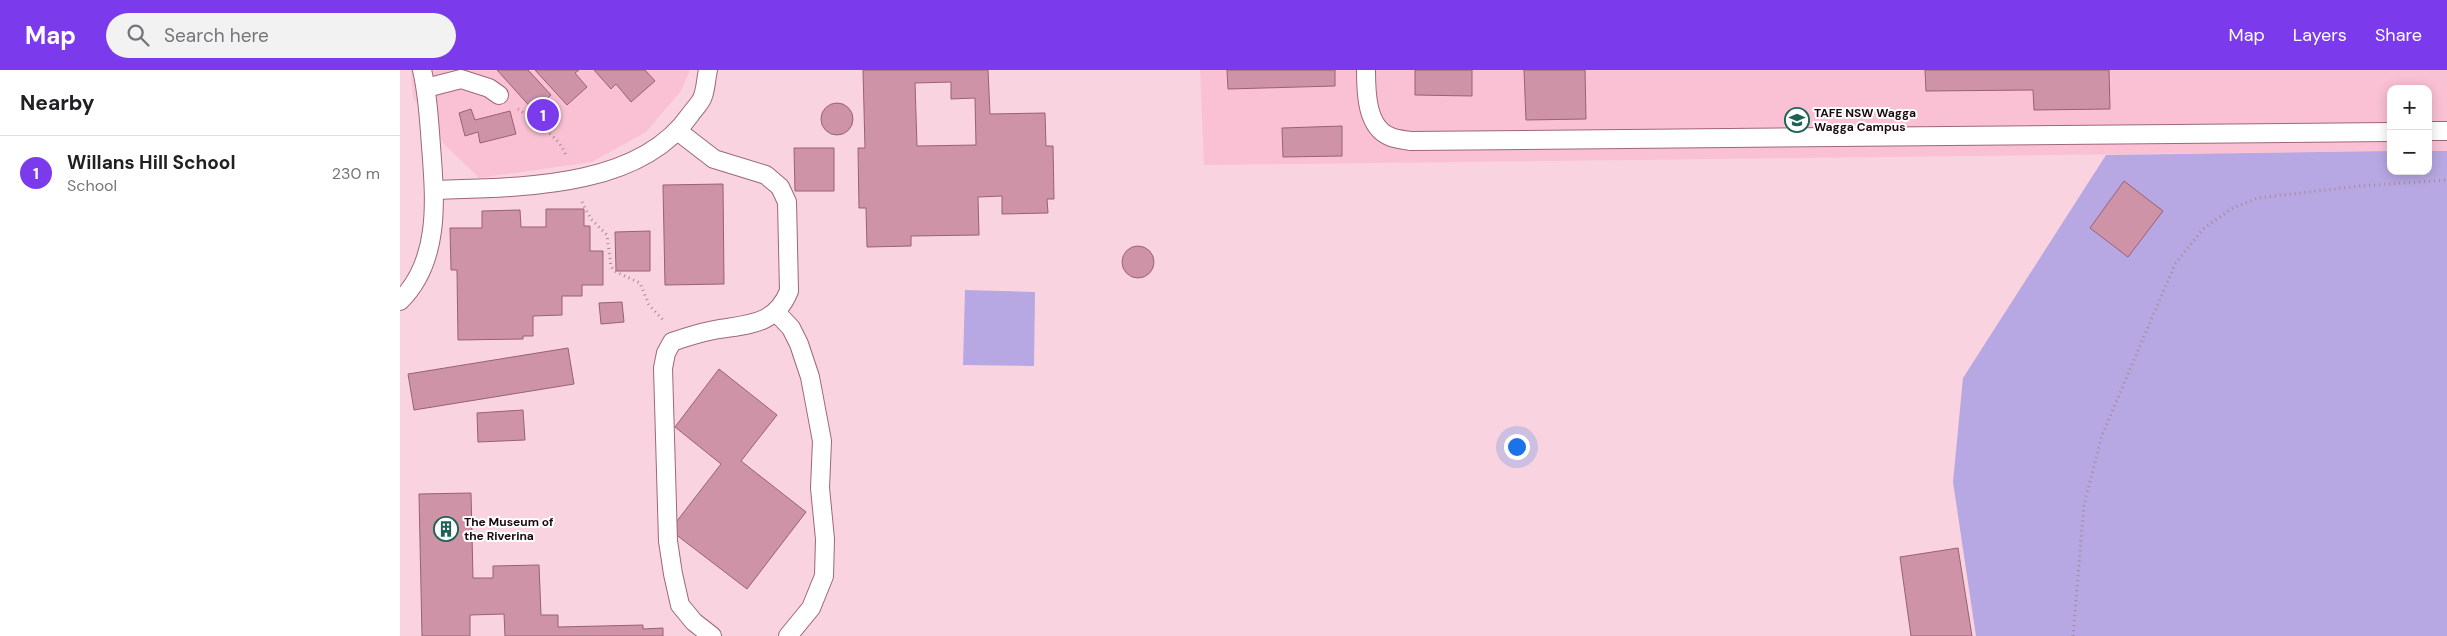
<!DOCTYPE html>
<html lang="en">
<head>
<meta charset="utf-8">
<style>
  body { margin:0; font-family:"DM Sans",sans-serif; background:#f2f2f2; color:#202124 }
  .controls { position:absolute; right:15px; top:15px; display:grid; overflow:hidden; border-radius:10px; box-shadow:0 2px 12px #0003 }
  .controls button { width:45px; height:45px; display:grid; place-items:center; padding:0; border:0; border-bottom:1px solid #e0e0e0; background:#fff; color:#202124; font:25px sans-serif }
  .you { position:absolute; left:1116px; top:376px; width:18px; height:18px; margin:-12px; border:4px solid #fff; border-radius:50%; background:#1a73e8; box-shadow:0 0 0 8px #1a73e833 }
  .badge { display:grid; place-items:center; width:32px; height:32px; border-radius:50%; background:#7c3aed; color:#fff; font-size:16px; font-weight:700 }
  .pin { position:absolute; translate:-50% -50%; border:2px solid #fff; box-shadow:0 1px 5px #0006 }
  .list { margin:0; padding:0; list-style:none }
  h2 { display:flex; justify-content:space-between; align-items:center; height:65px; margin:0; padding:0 20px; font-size:21px }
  h2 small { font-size:16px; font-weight:400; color:#757577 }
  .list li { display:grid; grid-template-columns:32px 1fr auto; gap:15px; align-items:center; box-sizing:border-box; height:75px; padding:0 20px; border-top:1px solid #e0e0e0 }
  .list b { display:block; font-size:19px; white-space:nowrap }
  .list p { margin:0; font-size:16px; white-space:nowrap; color:#757577 }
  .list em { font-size:16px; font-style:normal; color:#757577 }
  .icon { flex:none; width:28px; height:28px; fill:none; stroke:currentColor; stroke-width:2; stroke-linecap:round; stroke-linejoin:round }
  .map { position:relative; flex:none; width:2047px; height:566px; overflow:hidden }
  header { display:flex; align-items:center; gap:30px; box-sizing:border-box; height:70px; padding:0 25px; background:#7c3aed; color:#fff }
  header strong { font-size:24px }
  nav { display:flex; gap:28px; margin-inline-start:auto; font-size:18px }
  .search { width:350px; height:45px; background:#f2f2f2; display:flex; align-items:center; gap:12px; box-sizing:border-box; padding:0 18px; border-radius:28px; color:#757577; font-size:19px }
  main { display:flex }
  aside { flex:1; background:#fff }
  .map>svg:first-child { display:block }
</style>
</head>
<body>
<header>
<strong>Map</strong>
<div class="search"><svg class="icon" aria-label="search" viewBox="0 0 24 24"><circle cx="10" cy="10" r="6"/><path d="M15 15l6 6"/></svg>Search here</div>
<nav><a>Map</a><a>Layers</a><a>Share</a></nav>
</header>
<main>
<aside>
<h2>Nearby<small></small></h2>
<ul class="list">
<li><span class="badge">1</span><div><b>Willans Hill School</b><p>School</p></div><em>230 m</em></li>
</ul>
</aside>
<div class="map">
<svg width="2047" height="566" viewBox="0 0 2047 566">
  <rect width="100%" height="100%" fill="#f9d3df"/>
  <g fill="#fac1d4">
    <path d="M11,0H290L281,21L246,62L192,92L79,108L44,74L13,27Z"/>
    <path d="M800,0H2047V81H2028V19H1991V81L804,95Z"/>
  </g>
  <g fill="#b7a7e2">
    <path d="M1991,81V101H2028V81H2047V566H1576L1553,412L1563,308L1706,85Z"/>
    <path d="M565,220L635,222L634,296L563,295Z"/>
  </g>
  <g fill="#ce93a7" stroke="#986174" fill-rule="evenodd">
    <path d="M97,0H128L151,25L134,41Z"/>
    <path d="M135,0H179L175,3L187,17L167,35Z"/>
    <path d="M194,0H245L255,11L231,32L216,14L211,19Z"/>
    <path d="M463,0H588L590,44L645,43L646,76H653L654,129H647L648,143L602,144V126L578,127L579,165L511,166V176L467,177L466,138H459L458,78H465ZM551,12V29L575,28L576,75L517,76L515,13Z"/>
    <path d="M827,0H935V16L828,19Z"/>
    <path d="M1015,0H1072V26L1015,25Z"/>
    <path d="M1124,0H1185L1186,49L1126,50Z"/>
    <path d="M1525,0H1709L1710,39L1634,40L1633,20L1526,21Z"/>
    <circle cx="437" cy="49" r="16"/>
    <path d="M71,39L75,50L110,41L116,64L80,73L78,62L65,66L59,43Z"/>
    <path d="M942,56V86L883,87L882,58Z"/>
    <path d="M394,78H434V121H395Z"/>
    <path d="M1724,111L1763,141L1728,187L1690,158Z"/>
    <path d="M323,114L324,214L265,215L263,115Z"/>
    <path d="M146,139H184V156H190V181H203V215H182V226H162V245L133,246V266H123V269L58,270L57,200H51L50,158H82V141L120,140L121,157H146Z"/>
    <path d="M250,161V201H216L215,162Z"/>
    <circle cx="738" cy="192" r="16"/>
    <path d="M222,232L224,252L201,254L199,233Z"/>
    <path d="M168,278L174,314L14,340L8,304Z"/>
    <path d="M319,299L377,345L341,391L406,442L347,519L270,460L321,394L275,357Z"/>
    <path d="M123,340L125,370L78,372L77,343Z"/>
    <path d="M71,423L73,508H93V496L139,495L141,545H158V557L243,555V559L263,558V566H105L104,544L70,545V566H22L19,424Z"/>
    <path d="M1558,478L1572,566H1511L1500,487Z"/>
  </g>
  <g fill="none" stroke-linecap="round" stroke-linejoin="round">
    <defs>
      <g id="lane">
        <path d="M966,0C966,21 966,58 991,67C996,69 1004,70 1010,71L1991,62"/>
        <path d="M26,18L61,9L89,18L99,25"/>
        <path d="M2028,61H2047"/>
        <path d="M279,62L314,89L366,105L380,117L387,132L389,221C375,256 347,254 314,260C299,263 286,267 272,272L266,283L263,298L268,471L273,504L280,535L294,552L312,566"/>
        <path d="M34,120C116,117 238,120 290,45C294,39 301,33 303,26C306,18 306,8 308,0"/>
        <path d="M0,231C41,190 35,129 31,76C29,50 28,25 22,0"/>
        <path d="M376,242L391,258L399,274L410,307L422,371L420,418L425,469L424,506L411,538L388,566"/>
      </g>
    </defs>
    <use href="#lane" stroke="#9e677a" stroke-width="20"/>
    <g stroke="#a98993" stroke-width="3" stroke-dasharray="1 4" stroke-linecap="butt">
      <path d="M118,39C132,49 162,69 166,86"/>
      <path d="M182,132L191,149L207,165L211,196L214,201L240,213L249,235L264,251"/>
      <path d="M1673,566L1684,435L1702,365L1775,194L1803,159L1831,139L1857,128L1960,116L2047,110"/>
    </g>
    <use href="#lane" stroke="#fff" stroke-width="18"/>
  </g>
  <defs>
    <symbol id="university-ring" viewBox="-11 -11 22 22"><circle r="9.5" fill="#fff" stroke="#1d6355" stroke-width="1.5"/><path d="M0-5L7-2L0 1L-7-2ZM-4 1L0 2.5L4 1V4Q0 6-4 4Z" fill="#1d6355"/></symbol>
    <symbol id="building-ring" viewBox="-11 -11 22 22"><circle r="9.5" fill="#fff" stroke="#1d6355" stroke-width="1.5"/><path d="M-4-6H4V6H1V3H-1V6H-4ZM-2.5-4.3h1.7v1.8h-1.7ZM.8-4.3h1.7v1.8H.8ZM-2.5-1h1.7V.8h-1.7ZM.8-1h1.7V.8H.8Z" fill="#1d6355"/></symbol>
  </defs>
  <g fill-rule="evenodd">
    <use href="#university-ring" x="1383" y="36" width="28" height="28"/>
    <use href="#building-ring" x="32" y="445" width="28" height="28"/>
  </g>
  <g text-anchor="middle" stroke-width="4" stroke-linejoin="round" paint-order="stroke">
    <g font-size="12" font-weight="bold" fill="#1c080f" stroke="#fff" text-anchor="start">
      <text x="1414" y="47">TAFE NSW Wagga<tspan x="1414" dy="14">Wagga Campus</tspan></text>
      <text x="64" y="456">The Museum of<tspan x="64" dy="14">the Riverina</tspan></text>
    </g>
  </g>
</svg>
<div class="controls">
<button>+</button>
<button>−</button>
</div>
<div class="you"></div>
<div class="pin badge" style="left:143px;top:45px">1</div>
</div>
</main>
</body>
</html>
